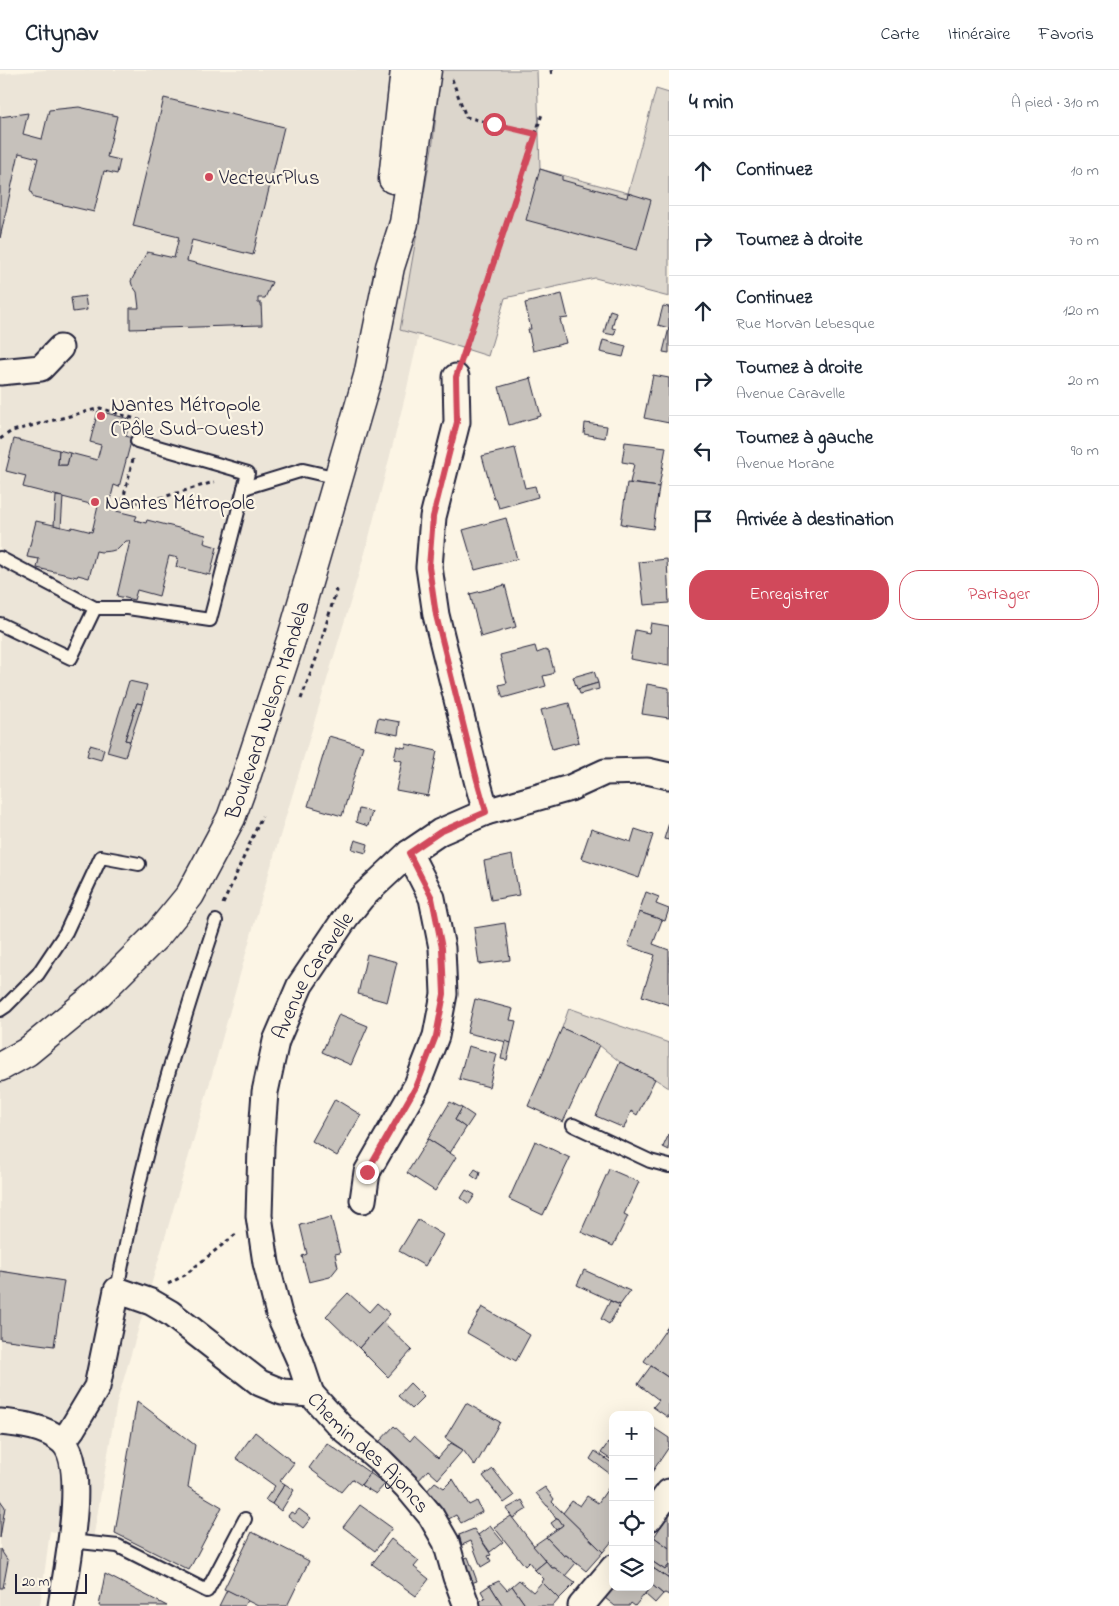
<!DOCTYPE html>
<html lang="fr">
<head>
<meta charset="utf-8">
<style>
  body { margin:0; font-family:"Indie Flower",sans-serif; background:#f6f6f7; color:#1f2937 }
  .controls { position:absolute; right:15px; bottom:15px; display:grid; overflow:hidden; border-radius:10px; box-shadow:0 5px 20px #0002 }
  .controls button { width:45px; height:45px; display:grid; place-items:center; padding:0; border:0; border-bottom:1px solid #e0e1e3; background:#fff; color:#1f2937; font:25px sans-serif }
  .scale { position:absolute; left:15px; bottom:12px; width:72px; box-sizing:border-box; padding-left:5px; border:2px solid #22223b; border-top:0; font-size:14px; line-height:18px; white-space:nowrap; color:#22223b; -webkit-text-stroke:4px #fcf5e5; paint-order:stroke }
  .stop { position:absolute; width:15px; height:15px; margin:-11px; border:4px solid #d1495b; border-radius:50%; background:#fff }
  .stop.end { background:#d1495b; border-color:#fff; box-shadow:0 1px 5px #0008 }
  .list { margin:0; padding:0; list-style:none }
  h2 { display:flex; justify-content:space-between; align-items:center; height:65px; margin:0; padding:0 20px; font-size:21px }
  h2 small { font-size:16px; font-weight:400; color:#747a83 }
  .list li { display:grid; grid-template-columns:32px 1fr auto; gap:15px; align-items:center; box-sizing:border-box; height:70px; padding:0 20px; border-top:1px solid #e0e1e3 }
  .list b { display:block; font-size:19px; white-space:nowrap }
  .list p { margin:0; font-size:16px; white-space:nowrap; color:#747a83 }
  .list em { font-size:16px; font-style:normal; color:#747a83 }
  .actions { display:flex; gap:10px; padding:15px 20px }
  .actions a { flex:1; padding:11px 0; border:1px solid #d1495b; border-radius:20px; text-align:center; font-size:18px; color:#d1495b }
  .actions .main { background:#d1495b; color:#fff }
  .icon { flex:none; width:28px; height:28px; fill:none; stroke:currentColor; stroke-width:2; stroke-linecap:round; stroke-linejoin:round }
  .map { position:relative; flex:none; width:669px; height:1536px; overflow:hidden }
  header { display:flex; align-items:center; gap:30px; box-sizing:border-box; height:70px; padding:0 25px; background:#fff; border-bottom:1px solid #e0e1e3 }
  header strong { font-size:24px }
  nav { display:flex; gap:28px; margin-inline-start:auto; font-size:18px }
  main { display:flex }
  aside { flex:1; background:#fff }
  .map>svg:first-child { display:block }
</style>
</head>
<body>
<header>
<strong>Citynav</strong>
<nav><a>Carte</a><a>Itinéraire</a><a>Favoris</a></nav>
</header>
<main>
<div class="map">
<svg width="669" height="1536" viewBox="0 0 669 1536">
  <rect width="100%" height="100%" fill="#fcf5e5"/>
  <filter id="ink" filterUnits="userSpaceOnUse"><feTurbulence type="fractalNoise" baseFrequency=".02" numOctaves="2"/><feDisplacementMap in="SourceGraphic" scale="10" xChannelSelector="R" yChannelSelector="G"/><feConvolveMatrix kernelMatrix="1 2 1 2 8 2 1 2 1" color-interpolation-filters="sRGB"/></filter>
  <g filter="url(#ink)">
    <path fill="#ece5d8" d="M45,0H462L442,162L405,327L365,483L262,826L199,1051L117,1332L93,1469L50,1461L40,1536H0V4Z"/>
    <g fill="#dcd6cc" stroke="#7f7c84">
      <path d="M441,0H537L540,99L628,123L656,19L669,23V227L595,208L505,228L488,286L434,269L400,260L433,72Z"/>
      <path d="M569,938L669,973V1018L655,1009L620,992L599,975L562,958Z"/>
    </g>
    <g fill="#c6c1bb" stroke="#22223b">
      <path d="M164,28L284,57L253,185L192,170L187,191L272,212L265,228H258V233H261L262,255L130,259V238H139L137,222L132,215L131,211L147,182L174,188L179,167L133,156Z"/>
      <path d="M79,37L117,46L107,87L120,90L117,104L104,101L94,142L34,128L30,120L38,88L19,83L0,168V47L28,43L23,64L42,69L49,40Z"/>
      <path d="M540,99L562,106V110L627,128L628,123L651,130L637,180L526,150Z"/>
      <path d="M562,224L568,248L560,249L566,273L533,281L528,259H531L525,233Z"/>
      <path d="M85,226L87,240L73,242L71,228Z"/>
      <path d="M663,236L669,237V283L663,282L669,258L658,255Z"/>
      <path d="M610,240L616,242L612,258L616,259L614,265L604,263Z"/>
      <path d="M603,270L626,276L623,287L600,282Z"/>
      <path d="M653,305L669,308V353L644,348Z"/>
      <path d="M531,308L541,346L509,355L499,317Z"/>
      <path d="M98,341L130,349L126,366L132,368L119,417L114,415L108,439L137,446L135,450L146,453L147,450L206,465L204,473L217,477L210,505L176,497L178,488L169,486L159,526L137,520L134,530L117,526L130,471H126L118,479L111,481L101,482L96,481L89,508L78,505L77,507L37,498L39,489L27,487L36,451L71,459L72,457L92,462L98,436L23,417L26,406L6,401L14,369L59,380L58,395H67L70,383L97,390L101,375L90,372Z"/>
      <path d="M585,353L607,356L605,368L584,364Z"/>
      <path d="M625,372L666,377L659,417L630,413L634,394L622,392Z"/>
      <path d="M515,378L525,418L535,416L538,427L499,438L496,429H494L482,386Z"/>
      <path d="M59,380L70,383L67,395H58Z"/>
      <path d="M627,413L659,417L653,459L621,454Z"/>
      <path d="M56,426L63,427L61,457L54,455Z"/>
      <path d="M506,448L517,489L475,500L463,460Z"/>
      <path d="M667,489L669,533L644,535L639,492Z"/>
      <path d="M505,515L516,557L481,567L470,524Z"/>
      <path d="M651,553L669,556V596L630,589L635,560L649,563Z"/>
      <path d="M535,576L537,583L545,580L549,582L554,601L552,604L543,606L546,616L503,628L499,615L507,613L500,585Z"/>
      <path d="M594,601L598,613L577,619L573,607Z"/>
      <path d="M129,611L147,615L142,634L137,633L125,670L130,671L125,687L107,682Z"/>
      <path d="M598,613L599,619L580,624L578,619Z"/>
      <path d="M647,614L669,618V648L642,644Z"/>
      <path d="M137,633L142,634L130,671L125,670Z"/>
      <path d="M569,633L579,672L552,679L541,640Z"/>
      <path d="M378,648L400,652L398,665L375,660Z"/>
      <path d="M329,666L363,676L342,746L308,736Z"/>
      <path d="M406,674L437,681L428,726L396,720L402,691L394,689L397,676L405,678Z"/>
      <path d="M90,675L104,679L101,690L87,686Z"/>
      <path d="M359,739L372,742L368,756L356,752Z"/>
      <path d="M669,753V770L664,769Z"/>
      <path d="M591,759L631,772L635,759L653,765L639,808L581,788Z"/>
      <path d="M355,770L368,774L366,783L352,779Z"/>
      <path d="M512,785L519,825L491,830L484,791Z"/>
      <path d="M646,822L659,827L656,834L669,839L665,851L639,842Z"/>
      <path d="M639,842L662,850L653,874L669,880V935L642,926L655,885L628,876Z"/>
      <path d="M505,853L510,890L479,894L474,858Z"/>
      <path d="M367,884L397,892L387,932L358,924Z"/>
      <path d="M475,929L513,939L510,950L516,951L511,973L467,963Z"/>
      <path d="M339,944L368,956L351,995L322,982Z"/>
      <path d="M562,958L599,975L563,1052L528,1036Z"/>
      <path d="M505,971L511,973L507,990L501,989Z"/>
      <path d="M468,976L497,984L489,1017L459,1009Z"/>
      <path d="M620,992L655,1009L637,1045L631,1041L624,1058L596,1046Z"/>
      <path d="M335,1029L361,1045L337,1086L312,1071Z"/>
      <path d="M450,1032L462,1038L455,1050L466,1058L450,1083L428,1069Z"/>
      <path d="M462,1038L474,1046L466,1058L455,1050Z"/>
      <path d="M669,1064V1080L663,1077Z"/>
      <path d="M428,1069L456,1087L435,1121L407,1103Z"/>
      <path d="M535,1071L570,1088L543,1145L509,1129Z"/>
      <path d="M475,1099L480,1102L478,1110L471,1105Z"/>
      <path d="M609,1099L639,1112L624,1144L628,1146L613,1176L581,1162Z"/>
      <path d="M466,1120L475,1125L469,1134L461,1128Z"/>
      <path d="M331,1147L340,1183L335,1184L338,1197L330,1207L309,1212L302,1186L307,1184L300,1155Z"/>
      <path d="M418,1150L443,1165L425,1196L399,1181Z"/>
      <path d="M584,1200L630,1221L620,1235L577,1215Z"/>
      <path d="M0,1201L64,1211L54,1276L0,1269Z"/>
      <path d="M348,1223L369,1242L377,1233L390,1244L359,1278L326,1246Z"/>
      <path d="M610,1231L620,1235L609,1254L601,1249Z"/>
      <path d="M482,1237L530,1265L516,1291L467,1263Z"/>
      <path d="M383,1252L412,1280L388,1307L359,1278Z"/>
      <path d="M669,1255V1308L644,1291Z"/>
      <path d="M651,1296L669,1308V1348L653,1337L659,1330L638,1314Z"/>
      <path d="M410,1313L424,1327L412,1339L398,1326Z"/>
      <path d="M137,1331L195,1375L188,1417L222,1437L189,1500L115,1463Z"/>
      <path d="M466,1333L500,1352L475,1396L463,1380L445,1368Z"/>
      <path d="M394,1356L410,1371L414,1366L438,1388L451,1373L463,1380L438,1409L428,1400L418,1411L379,1372Z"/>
      <path d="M651,1356L669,1368V1377L650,1405V1357Z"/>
      <path d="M255,1362L294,1393L280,1411L285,1414L272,1434L265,1430L275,1416L236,1388Z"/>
      <path d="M327,1373L370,1403L361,1415L352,1409L341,1422L309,1398Z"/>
      <path d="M608,1373L613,1377V1391L601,1383Z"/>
      <path d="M595,1381L613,1394V1406L590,1389Z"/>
      <path d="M493,1399L514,1426L504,1433L483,1406Z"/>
      <path d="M370,1403L385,1414L376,1424L361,1415Z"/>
      <path d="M453,1409L469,1435L477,1431L482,1442L461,1453L456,1445L443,1452L424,1424L435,1412L444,1418Z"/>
      <path d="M285,1414L294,1420L281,1441L272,1434Z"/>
      <path d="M611,1414L613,1415V1470L603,1482L563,1443L572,1431L580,1436L587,1426L598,1433Z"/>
      <path d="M545,1417L554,1429L552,1432L603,1482L586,1501L566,1485L564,1486L546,1467L563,1455L558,1448L556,1449L548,1436H547L536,1423Z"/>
      <path d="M0,1430L5,1437L0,1468Z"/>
      <path d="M522,1430L527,1439L513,1448L506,1439Z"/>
      <path d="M360,1435L392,1458L375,1481L343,1457Z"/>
      <path d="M299,1439L311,1448L303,1458L288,1446L291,1442L295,1444Z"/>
      <path d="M669,1444V1478L654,1467Z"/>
      <path d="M511,1446L546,1491L535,1500L529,1492L525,1496L494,1457Z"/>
      <path d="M558,1448L563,1455L556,1460L551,1453Z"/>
      <path d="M490,1456L503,1472L490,1482L478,1465Z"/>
      <path d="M474,1459L491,1485L488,1486L491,1491L481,1497L471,1471L462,1475L459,1465Z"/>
      <path d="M252,1462L309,1491L287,1536H258L224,1519Z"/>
      <path d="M546,1467L564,1486L566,1485L576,1493L565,1506L555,1498H552L533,1476Z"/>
      <path d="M654,1467L669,1478V1495L665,1500L650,1490V1472Z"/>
      <path d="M391,1469L419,1491L414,1497L429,1509L416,1526L372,1494Z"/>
      <path d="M0,1479L8,1491L3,1518H0Z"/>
      <path d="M468,1487L477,1511L465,1515L457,1491Z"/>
      <path d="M650,1490L665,1500L669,1495V1509L650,1496Z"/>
      <path d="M546,1491L552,1498H555L575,1513L559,1529L542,1512L544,1509L535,1500Z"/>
      <path d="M650,1496L669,1509V1525L665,1523L663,1524L652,1515L635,1536L631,1533L629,1536H615L605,1528L614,1517H650Z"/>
      <path d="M105,1504L167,1536H99Z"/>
      <path d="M519,1510L533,1522L542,1512L559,1529L553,1536H526L512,1516Z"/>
      <path d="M499,1511L507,1520L512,1516L526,1536H503L490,1515Z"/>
      <path d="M490,1515L503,1536H473L485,1528L481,1521Z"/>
      <path d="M652,1515L663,1524L655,1533L645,1524Z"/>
      <path d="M227,1520L247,1530L244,1536H219Z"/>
    </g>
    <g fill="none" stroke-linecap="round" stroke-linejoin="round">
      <defs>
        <g id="service">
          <path d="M244,418L303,400L338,408"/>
          <path d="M0,488L95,538L71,588L0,554"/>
          <path d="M95,538H128L210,550L248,403L137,371"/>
          <path d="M0,940L6,936L38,904L66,862L101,787L139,794"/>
          <path d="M573,1055L650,1091L669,1096"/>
          <path d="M117,1220C126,1173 136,1125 148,1078C167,1002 191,926 216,851"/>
          <path d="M70,1471L118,1476L207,1521L245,1449"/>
        </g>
        <g id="minor">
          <path d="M0,302L41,298L60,278"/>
          <path d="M456,307L457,352L433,447L429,497L436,545L477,710L486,742"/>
          <path d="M363,1130L367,1102L417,1015L436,966L444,924L442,878L432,828L409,783"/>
          <path id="s1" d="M311,1324L300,1291L279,1244L266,1193L259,1146L261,1076L265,1022L276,971L300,915L346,847L362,827L409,783L440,762L486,742L570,718L605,702L647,701L669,706"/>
          <path d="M0,1352C21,1354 45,1357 62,1371C89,1394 66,1502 61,1536"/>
          <path id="s2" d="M63,1371L72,1359L97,1317L117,1220L151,1232L170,1243L260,1313L282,1322L311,1324L341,1357L380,1390L407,1417L431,1446L446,1472L456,1507L467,1536"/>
          <path d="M650,1448L669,1422"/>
          <path d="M581,1536L613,1498"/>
        </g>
        <g id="tertiary">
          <path d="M393,109L405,0"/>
          <path id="s3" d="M0,997L27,982L98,924L158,864L190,825L231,748L247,704L293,564L368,306L390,197L404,153L427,0"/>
        </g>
      </defs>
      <use href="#service" stroke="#22223b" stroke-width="16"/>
      <use href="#minor" stroke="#22223b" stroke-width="29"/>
      <use href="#tertiary" stroke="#22223b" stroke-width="31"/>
      <g stroke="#22223b" stroke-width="3" stroke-dasharray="4 4" stroke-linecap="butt">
        <path d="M551,0L552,6"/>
        <path d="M452,9L466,47L536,64"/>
        <path d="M464,285L542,44"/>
        <path d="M0,369L12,361L100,338L142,351L141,354"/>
        <path d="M133,389L123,430L143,433L214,412"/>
        <path d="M301,629L316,589L336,521L334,519"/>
        <path d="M223,834L262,746"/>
        <path d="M168,1214L185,1205L237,1163"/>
      </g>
      <use href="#service" stroke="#fcf5e5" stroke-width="12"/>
      <use href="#minor" stroke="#fcf5e5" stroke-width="25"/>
      <use href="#tertiary" stroke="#fcf5e5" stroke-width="28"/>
    </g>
  </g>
  <g fill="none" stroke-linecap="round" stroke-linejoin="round" filter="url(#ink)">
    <path stroke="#d1495b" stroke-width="6" d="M367,1102L417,1015L436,966L444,924L442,878L432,828L409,783L440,762L486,742L477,710L436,545L429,497L433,447L457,352L456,307L536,64L494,54"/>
  </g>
  <g fill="#d1495b" stroke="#fcf5e5" stroke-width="2">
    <circle cx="209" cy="107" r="5"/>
    <circle cx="101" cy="346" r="5"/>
    <circle cx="95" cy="432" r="5"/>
  </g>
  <g text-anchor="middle" stroke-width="4.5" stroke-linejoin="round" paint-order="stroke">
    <g font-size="21" fill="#22223b" stroke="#fcf5e5" text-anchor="start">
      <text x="219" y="114">VecteurPlus</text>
      <text x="111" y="341">Nantes Métropole<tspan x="111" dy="24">(Pôle Sud-Ouest)</tspan></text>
      <text x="105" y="439">Nantes Métropole</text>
    </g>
    <g font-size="21" fill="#22223b" stroke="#fcf5e5">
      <text dy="7" stroke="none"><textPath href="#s3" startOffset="459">Boulevard Nelson Mandela</textPath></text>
      <text dy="7" stroke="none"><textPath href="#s1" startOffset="438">Avenue Caravelle</textPath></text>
      <text dy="7" stroke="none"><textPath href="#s2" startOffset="470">Chemin des Ajoncs</textPath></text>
    </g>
  </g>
</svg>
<div class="controls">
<button>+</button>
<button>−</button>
<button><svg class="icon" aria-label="locate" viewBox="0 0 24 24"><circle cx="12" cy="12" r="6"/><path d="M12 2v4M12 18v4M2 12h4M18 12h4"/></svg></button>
<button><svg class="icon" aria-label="layers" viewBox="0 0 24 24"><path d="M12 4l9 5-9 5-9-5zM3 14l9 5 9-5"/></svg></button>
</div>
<div class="scale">20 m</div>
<div class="stop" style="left:494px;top:54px"></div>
<div class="stop end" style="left:367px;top:1102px"></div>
</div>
<aside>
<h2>4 min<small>À pied · 310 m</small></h2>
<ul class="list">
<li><svg class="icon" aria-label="ahead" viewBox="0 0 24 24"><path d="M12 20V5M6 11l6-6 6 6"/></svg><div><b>Continuez</b></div><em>10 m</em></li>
<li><svg class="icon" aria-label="right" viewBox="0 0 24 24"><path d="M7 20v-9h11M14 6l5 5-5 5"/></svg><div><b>Tournez à droite</b></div><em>70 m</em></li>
<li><svg class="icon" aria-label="ahead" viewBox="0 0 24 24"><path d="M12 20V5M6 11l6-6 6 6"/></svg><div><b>Continuez</b><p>Rue Morvan Lebesque</p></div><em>120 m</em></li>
<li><svg class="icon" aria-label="right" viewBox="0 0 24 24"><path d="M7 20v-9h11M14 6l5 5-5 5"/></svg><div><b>Tournez à droite</b><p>Avenue Caravelle</p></div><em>20 m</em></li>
<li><svg class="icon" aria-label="left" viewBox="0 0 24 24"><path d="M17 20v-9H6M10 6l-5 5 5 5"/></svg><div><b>Tournez à gauche</b><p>Avenue Morane</p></div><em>90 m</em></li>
<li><svg class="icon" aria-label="arrive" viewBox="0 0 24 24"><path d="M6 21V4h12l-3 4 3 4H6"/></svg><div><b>Arrivée à destination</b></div></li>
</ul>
<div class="actions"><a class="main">Enregistrer</a><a>Partager</a></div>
</aside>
</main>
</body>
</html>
